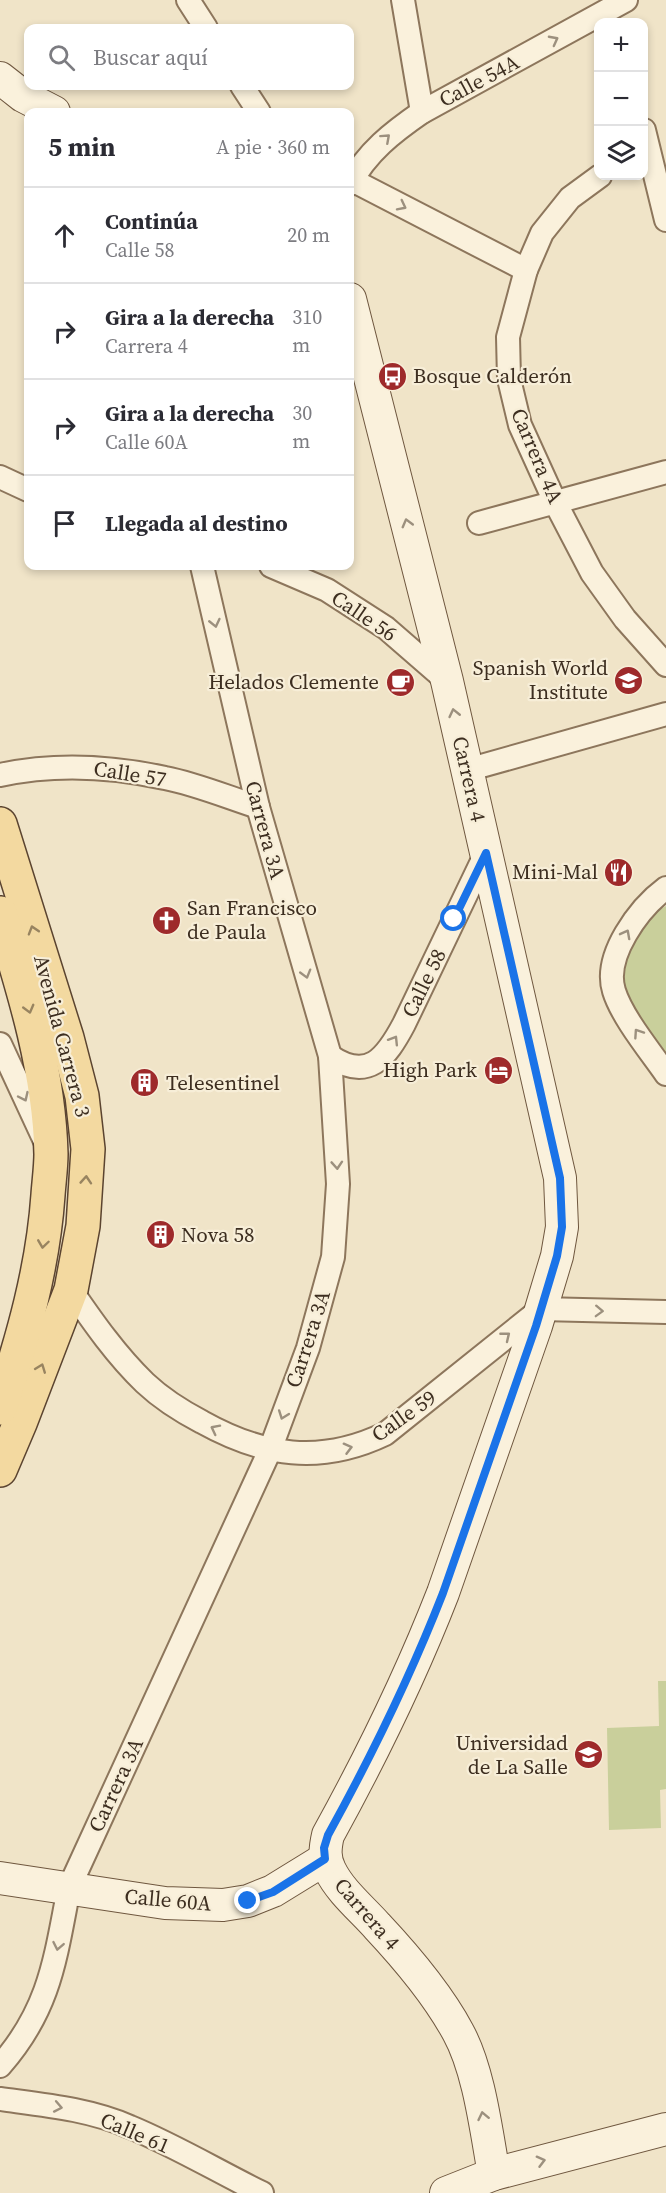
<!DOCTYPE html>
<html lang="es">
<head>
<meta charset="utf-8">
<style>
  body { margin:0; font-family:"Source Serif 4",serif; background:#f7f7f7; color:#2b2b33 }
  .controls { position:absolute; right:18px; top:18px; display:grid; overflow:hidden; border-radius:12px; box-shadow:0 3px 9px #0003 }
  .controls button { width:54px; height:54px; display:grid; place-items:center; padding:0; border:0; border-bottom:2px solid #e1e1e2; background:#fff; color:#2b2b33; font:30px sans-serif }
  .stop { position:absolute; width:18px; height:18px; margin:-14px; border:4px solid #1a73e8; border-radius:50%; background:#fff }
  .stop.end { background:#1a73e8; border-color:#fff; box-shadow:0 2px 6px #0008 }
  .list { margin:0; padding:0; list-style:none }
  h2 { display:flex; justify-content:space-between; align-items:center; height:78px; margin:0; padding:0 24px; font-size:26px }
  h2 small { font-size:20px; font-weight:400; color:#7c7c81 }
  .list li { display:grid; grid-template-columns:39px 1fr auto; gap:18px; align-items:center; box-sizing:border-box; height:96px; padding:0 24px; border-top:2px solid #e1e1e2 }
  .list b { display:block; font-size:22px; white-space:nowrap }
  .list p { margin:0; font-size:20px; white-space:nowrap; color:#7c7c81 }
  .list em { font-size:20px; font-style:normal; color:#7c7c81 }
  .icon { flex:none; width:33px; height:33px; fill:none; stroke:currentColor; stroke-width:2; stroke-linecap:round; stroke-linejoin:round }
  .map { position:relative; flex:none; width:666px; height:2193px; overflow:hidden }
  .search { position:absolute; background:#fff; box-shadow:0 3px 9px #0003; left:24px; top:24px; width:330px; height:66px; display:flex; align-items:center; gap:15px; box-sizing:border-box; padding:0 21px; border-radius:12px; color:#7c7c81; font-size:22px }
  .panel { position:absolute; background:#fff; box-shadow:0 3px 9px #0003; left:24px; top:108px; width:330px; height:462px; border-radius:12px }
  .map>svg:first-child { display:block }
</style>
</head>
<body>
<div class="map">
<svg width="666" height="2193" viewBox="0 0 666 2193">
  <rect width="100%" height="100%" fill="#f0e4c8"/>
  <g fill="#c9cf9b">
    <path d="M666,906V1059C638,1020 607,988 635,939C644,924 651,914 666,906Z"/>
    <path d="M658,1681H666V1789L660,1790L661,1828L609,1830L607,1728L659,1726Z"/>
  </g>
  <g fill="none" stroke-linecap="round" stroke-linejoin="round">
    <defs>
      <g id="street">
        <path d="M188,0L206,28"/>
        <path d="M403,0L422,112"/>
        <path d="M242,86L259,112"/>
        <path d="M644,130L666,220"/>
        <path d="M600,176L570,198L542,233L526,270L508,337L509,379L520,425L555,502L592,573L625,619L666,665"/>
        <path d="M350,179L526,270"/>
        <path d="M350,184C367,152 393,132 422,112L626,0"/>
        <path d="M0,477L28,490"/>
        <path d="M479,523L666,472"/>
        <path d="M271,566L327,590L386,628L447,681"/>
        <path d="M467,770L666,714"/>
        <path d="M0,775C55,763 110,766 165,778C196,784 227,797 258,807"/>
        <path d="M666,888C639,908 603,956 614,991C622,1017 650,1051 666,1074"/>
        <path d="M0,1044L45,1141"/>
        <path d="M330,1056C368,1082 386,1058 404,1024L486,853"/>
        <path d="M71,1290C93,1322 116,1355 145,1383C162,1399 181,1411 202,1422C263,1456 320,1465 385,1434L541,1309L666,1312"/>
        <path d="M0,2066C50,2009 55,1960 69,1888L270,1450L308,1348L333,1257L338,1184L330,1056L258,807L202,566"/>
        <path d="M0,2099C44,2105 89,2109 130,2127C174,2145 219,2172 262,2193"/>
      </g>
      <g id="secondary">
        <path d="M0,78L23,96L54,112"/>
        <path d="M350,299L447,681L560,1178L562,1227L557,1256L536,1326L443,1593C411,1675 371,1757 328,1835C325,1848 324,1858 330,1870C340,1891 362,1909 377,1926C407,1958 437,1993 458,2032C479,2070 486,2130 494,2174"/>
        <path d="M0,1878L165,1903L223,1905L248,1901L273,1891L325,1859"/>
        <path d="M446,2193L494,2174L666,2129"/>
      </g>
      <g id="primary">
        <path d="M0,824L67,1038L82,1096L88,1149L83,1226L71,1290L20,1423L0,1470"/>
        <path d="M0,913C24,991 49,1071 51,1154C51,1167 49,1181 48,1195C43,1268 23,1338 0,1408"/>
      </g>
    </defs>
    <use href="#street" stroke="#8d765c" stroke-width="26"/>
    <use href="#secondary" stroke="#6f573f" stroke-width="34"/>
    <use href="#primary" stroke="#5b4430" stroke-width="36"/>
    <use href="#street" stroke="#faf1dc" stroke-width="22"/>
    <use href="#secondary" stroke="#faf1dc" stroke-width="32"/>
    <use href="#primary" stroke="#f3d9a0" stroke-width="33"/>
  </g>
  <defs><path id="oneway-chevron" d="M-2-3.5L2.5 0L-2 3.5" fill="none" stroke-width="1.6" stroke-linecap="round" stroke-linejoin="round" transform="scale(1.5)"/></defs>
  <g stroke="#9c907e">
    <use href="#oneway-chevron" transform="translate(554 40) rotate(-28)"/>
    <use href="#oneway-chevron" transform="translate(386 138) rotate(-42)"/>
    <use href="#oneway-chevron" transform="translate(402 206) rotate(27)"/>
    <use href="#oneway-chevron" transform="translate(407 523) rotate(-105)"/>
    <use href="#oneway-chevron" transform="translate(215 623) rotate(77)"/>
    <use href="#oneway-chevron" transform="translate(454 713) rotate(-103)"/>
    <use href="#oneway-chevron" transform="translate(626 934) rotate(-62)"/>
    <use href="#oneway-chevron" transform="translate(306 974) rotate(74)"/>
    <use href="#oneway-chevron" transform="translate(638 1033) rotate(-124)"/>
    <use href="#oneway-chevron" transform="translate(394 1040) rotate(-58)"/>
    <use href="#oneway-chevron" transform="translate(24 1097) rotate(65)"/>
    <use href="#oneway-chevron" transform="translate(337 1165) rotate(86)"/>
    <use href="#oneway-chevron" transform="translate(599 1311) rotate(2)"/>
    <use href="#oneway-chevron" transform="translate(506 1336) rotate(-39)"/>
    <use href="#oneway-chevron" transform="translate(283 1415) rotate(110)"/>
    <use href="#oneway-chevron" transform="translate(215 1429) rotate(-153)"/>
    <use href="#oneway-chevron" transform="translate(348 1448) rotate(-15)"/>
    <use href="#oneway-chevron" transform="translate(58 1946) rotate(101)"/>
    <use href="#oneway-chevron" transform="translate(58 2107) rotate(11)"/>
    <use href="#oneway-chevron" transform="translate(483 2116) rotate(-102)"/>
    <use href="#oneway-chevron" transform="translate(541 2161) rotate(-15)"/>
  </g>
  <g stroke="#988460">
    <use href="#oneway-chevron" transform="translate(33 930) rotate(-107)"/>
    <use href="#oneway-chevron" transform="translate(29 1009) rotate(75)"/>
    <use href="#oneway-chevron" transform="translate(86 1180) rotate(-86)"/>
    <use href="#oneway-chevron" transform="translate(43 1244) rotate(98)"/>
    <use href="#oneway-chevron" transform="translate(41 1368) rotate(-69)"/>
  </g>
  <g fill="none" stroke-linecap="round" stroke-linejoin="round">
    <path stroke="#1a73e8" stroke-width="8" d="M248,1901L273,1892L325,1859L324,1848L328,1835C371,1757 411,1675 443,1593L536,1326L557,1256L562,1227L560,1178L486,853L454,919"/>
  </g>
  <defs>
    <symbol id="bus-disc" viewBox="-11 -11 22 22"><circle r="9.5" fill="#9e2a2b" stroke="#f7eed8"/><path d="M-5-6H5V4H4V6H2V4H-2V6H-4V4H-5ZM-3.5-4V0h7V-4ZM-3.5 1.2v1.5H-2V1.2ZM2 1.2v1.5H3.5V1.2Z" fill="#fff"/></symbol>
    <symbol id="school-disc" viewBox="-11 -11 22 22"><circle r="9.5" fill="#9e2a2b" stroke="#f7eed8"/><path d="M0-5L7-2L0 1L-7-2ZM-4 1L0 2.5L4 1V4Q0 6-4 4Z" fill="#fff"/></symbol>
    <symbol id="cafe-disc" viewBox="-11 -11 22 22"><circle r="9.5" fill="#9e2a2b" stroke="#f7eed8"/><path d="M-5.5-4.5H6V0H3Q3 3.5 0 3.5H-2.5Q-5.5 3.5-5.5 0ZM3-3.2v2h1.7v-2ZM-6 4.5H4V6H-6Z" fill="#fff"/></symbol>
    <symbol id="restaurant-disc" viewBox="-11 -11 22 22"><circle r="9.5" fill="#9e2a2b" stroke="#f7eed8"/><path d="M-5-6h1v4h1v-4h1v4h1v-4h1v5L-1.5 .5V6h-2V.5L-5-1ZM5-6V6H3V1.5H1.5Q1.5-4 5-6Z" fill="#fff"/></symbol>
    <symbol id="church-disc" viewBox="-11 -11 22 22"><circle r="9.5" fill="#9e2a2b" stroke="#f7eed8"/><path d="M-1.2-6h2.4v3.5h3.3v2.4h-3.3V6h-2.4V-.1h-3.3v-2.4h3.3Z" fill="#fff"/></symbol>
    <symbol id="hotel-disc" viewBox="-11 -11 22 22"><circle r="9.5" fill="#9e2a2b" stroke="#f7eed8"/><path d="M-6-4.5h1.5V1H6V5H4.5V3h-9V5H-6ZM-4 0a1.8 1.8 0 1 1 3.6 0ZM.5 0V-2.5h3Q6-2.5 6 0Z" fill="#fff"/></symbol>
    <symbol id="building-disc" viewBox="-11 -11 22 22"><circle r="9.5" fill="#9e2a2b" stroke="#f7eed8"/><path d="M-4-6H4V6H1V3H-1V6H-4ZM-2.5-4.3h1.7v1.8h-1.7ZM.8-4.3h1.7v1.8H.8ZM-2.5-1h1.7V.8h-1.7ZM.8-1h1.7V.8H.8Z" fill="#fff"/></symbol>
    <symbol id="university-disc" viewBox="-11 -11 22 22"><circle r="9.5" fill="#9e2a2b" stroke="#f7eed8"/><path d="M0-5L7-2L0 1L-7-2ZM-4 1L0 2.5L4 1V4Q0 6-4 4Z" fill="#fff"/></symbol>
  </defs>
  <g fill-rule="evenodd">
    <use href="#bus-disc" x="376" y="360" width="33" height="33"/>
    <use href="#school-disc" x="612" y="664" width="33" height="33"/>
    <use href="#cafe-disc" x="384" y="666" width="33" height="33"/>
    <use href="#restaurant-disc" x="602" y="856" width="33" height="33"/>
    <use href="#church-disc" x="150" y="904" width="33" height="33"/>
    <use href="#hotel-disc" x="482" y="1054" width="33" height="33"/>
    <use href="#building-disc" x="128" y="1066" width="33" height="33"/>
    <use href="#building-disc" x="144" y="1218" width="33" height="33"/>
    <use href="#university-disc" x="572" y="1738" width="33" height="33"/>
  </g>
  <g text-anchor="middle" stroke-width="4.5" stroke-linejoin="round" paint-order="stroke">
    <g font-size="21" fill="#3d2e20" stroke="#f7eed8">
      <text transform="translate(479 81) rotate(-28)" y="7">Calle 54A</text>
      <text transform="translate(537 456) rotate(67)" y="7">Carrera 4A</text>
      <text transform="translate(364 616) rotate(34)" y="7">Calle 56</text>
      <text transform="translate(130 774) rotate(9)" y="7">Calle 57</text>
      <text transform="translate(469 779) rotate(77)" y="7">Carrera 4</text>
      <text transform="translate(265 830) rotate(75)" y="7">Carrera 3A</text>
      <text transform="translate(424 983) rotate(-64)" y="7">Calle 58</text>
      <text transform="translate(62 1036) rotate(75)" y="7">Avenida Carrera 3</text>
      <text transform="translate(308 1339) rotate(-72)" y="7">Carrera 3A</text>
      <text transform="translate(404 1416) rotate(-35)" y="7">Calle 59</text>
      <text transform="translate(116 1785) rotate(-65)" y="7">Carrera 3A</text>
      <text transform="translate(168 1900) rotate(5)" y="7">Calle 60A</text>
      <text transform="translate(367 1914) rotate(49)" y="7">Carrera 4</text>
      <text transform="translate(135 2133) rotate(23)" y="7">Calle 61</text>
    </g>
    <g font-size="21" fill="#3d2e20" stroke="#f7eed8" text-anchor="end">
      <text x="413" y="383" text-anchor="start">Bosque Calderón</text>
      <text x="608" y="675">Spanish World<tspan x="608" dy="24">Institute</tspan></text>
      <text x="379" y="689">Helados Clemente</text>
      <text x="598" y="879">Mini-Mal</text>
      <text x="187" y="915" text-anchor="start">San Francisco<tspan x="187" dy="24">de Paula</tspan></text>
      <text x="477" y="1077">High Park</text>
      <text x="166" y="1090" text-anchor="start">Telesentinel</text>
      <text x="181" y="1242" text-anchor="start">Nova 58</text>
      <text x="568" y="1750">Universidad<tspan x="568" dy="24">de La Salle</tspan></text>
    </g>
  </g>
</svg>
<div class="controls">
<button>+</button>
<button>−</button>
<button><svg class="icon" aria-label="layers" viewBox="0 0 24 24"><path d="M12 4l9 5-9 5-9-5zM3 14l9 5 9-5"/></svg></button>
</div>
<div class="stop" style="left:454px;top:919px"></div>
<div class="stop end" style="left:248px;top:1901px"></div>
<div class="search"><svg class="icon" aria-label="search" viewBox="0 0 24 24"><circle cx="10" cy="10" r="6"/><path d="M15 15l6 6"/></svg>Buscar aquí</div>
<section class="panel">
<h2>5 min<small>A pie · 360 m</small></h2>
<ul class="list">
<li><svg class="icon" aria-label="ahead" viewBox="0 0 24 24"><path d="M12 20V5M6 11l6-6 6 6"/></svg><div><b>Continúa</b><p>Calle 58</p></div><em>20 m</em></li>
<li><svg class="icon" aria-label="right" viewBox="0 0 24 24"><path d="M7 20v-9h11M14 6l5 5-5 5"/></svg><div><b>Gira a la derecha</b><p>Carrera 4</p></div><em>310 m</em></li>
<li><svg class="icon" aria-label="right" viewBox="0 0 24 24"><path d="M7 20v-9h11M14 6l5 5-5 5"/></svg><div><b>Gira a la derecha</b><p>Calle 60A</p></div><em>30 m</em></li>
<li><svg class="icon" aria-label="arrive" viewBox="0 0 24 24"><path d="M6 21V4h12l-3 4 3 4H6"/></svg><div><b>Llegada al destino</b></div></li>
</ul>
</section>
</div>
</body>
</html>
